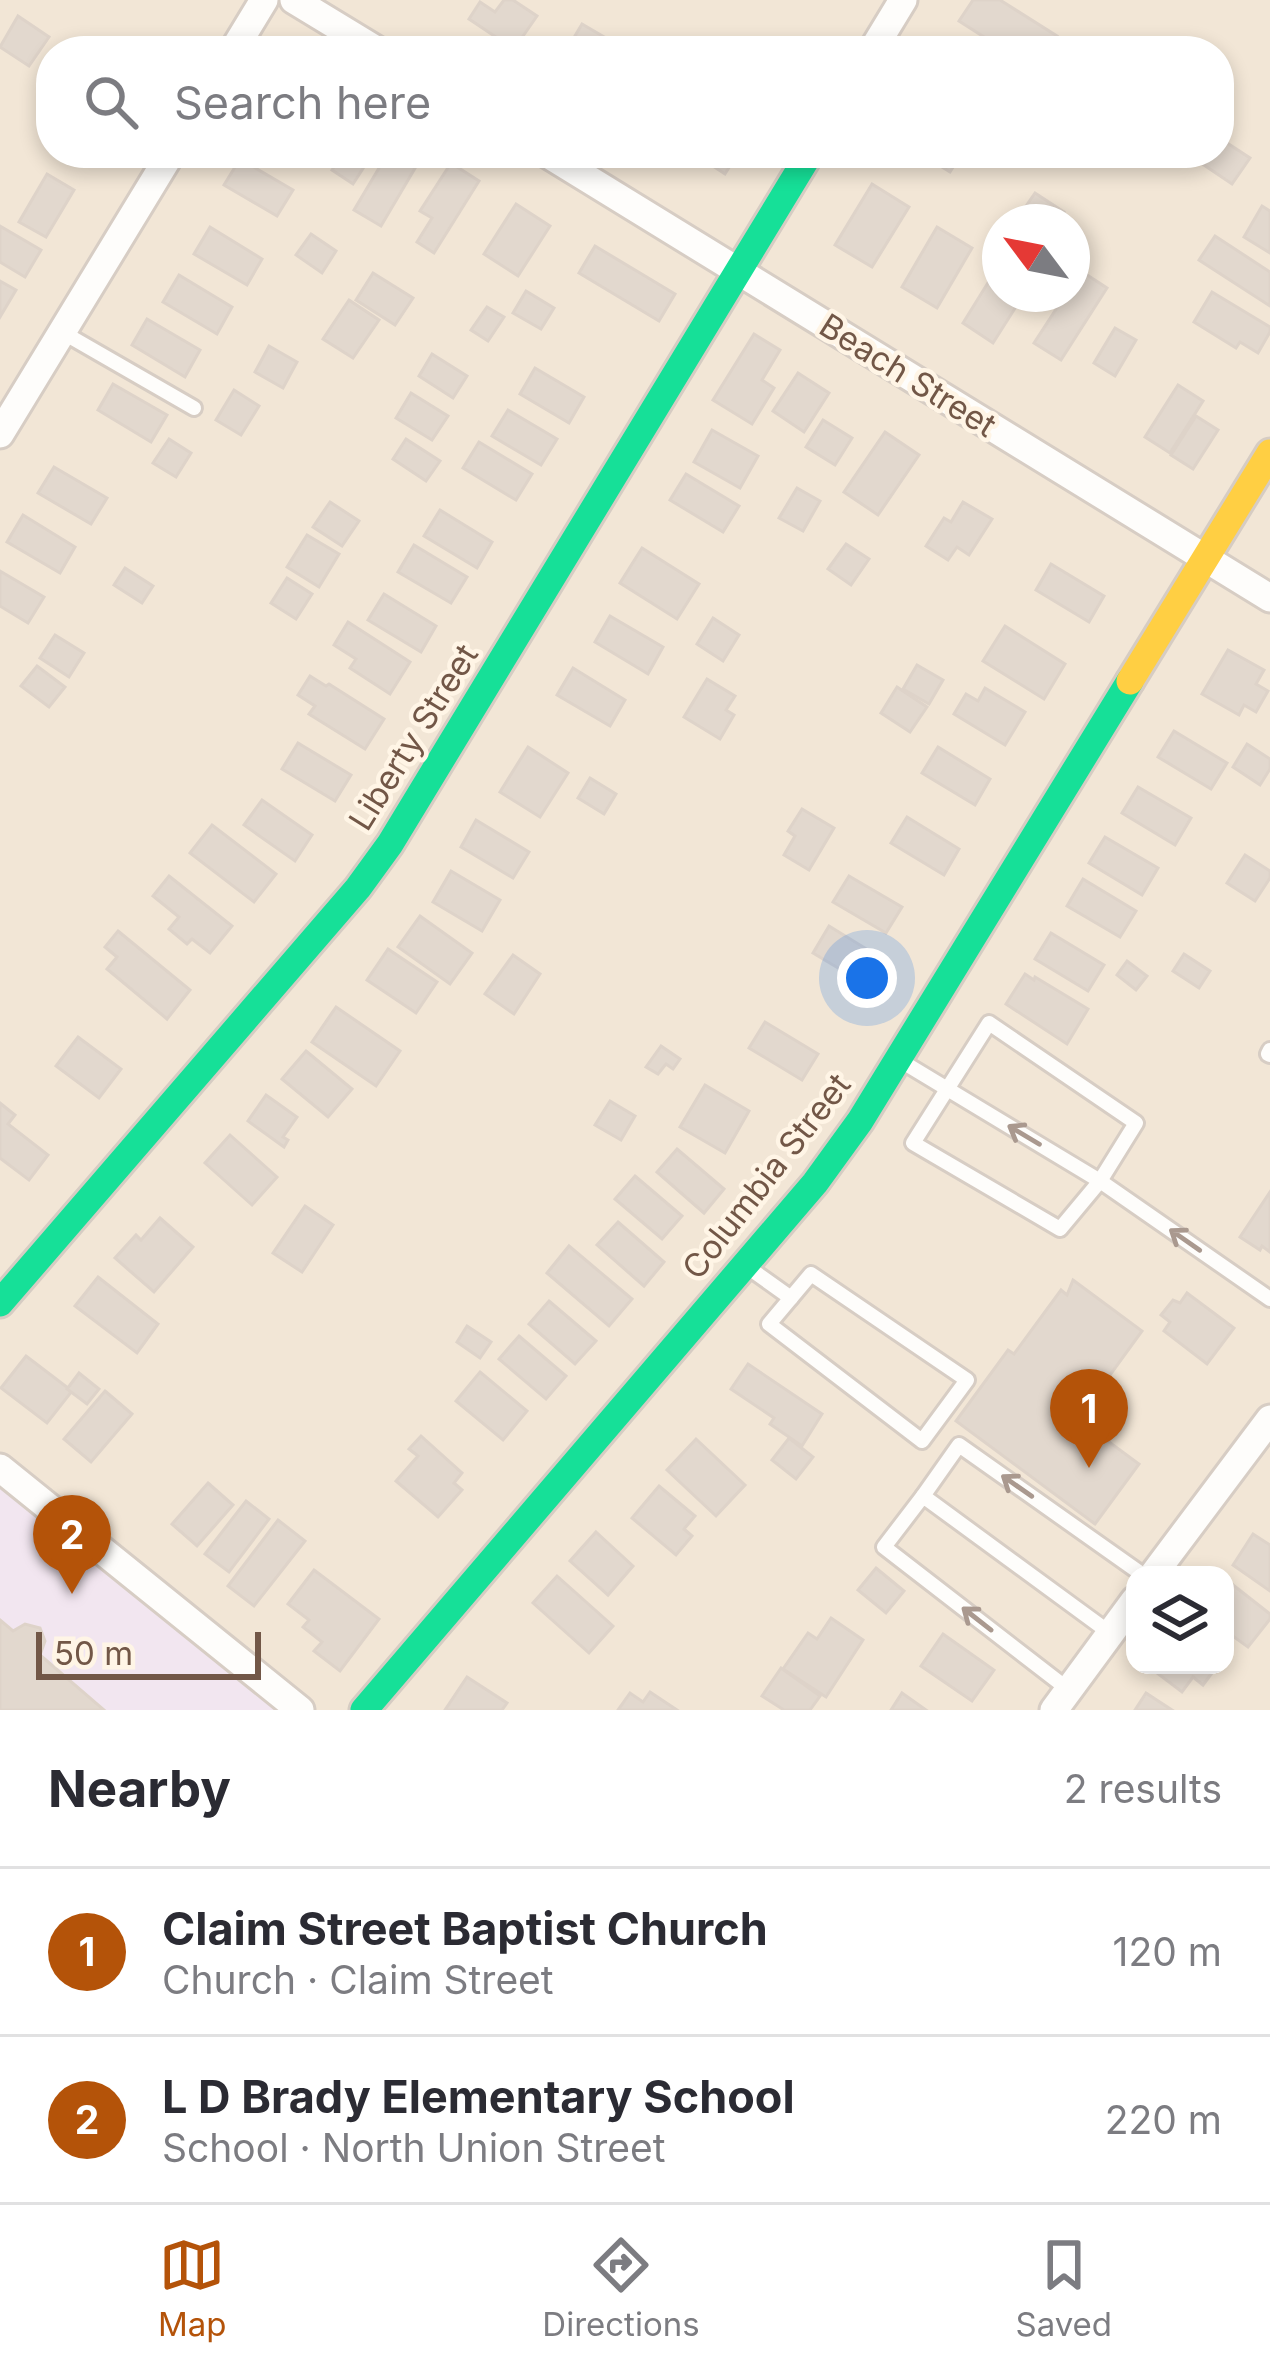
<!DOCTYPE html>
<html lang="en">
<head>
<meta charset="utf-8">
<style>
  body { margin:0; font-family:Inter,sans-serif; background:#f2f2f3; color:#2b2b33 }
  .controls { position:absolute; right:36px; bottom:36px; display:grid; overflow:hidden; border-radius:24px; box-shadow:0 6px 18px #0003 }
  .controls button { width:108px; height:108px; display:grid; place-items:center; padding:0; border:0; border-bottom:3px solid #e1e1e2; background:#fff; color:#2b2b33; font:60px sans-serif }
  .compass { position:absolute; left:982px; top:204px; width:108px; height:108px; border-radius:50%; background:#fff; box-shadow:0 6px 18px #0003; rotate:302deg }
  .scale { position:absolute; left:36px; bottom:30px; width:225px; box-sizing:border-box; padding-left:12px; border:6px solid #725747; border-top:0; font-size:33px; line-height:42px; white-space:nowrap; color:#725747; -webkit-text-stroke:9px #fff5e6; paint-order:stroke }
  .you { position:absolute; left:867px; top:978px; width:42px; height:42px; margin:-30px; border:9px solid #fff; border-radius:50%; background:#1a73e8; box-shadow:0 0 0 18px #1a73e833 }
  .badge { display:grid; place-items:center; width:78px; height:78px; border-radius:50%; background:#b45309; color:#fff; font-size:39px; font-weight:700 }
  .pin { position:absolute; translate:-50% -99px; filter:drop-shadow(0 3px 6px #0008) }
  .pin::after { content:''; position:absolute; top:63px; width:42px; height:36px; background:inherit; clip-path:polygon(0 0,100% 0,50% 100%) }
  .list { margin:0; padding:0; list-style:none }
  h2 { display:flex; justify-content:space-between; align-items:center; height:156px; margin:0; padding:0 48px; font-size:51px }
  h2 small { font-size:39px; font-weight:400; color:#7c7c81 }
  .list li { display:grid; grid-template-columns:78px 1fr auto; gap:36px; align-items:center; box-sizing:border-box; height:168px; padding:0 48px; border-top:3px solid #e1e1e2 }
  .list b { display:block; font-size:45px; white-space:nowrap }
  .list p { margin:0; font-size:39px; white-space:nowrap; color:#7c7c81 }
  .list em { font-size:39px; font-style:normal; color:#7c7c81 }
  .icon { flex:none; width:66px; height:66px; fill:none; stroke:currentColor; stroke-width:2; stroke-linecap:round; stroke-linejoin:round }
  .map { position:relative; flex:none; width:1270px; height:1710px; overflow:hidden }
  .search { position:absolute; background:#fff; box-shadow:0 6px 18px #0003; left:36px; right:36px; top:36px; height:132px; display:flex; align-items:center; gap:30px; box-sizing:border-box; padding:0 42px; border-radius:48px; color:#7c7c81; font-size:45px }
  .sheet { height:492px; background:#fff }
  nav { display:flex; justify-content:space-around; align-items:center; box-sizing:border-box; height:168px; border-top:3px solid #e1e1e2; background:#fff; font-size:33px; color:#7c7c81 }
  nav a { display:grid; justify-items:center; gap:6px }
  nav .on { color:#b45309 }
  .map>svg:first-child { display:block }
</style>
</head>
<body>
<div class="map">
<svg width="1270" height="1710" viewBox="0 0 1270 1710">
  <rect width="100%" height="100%" fill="#f6f0e6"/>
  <path fill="#f2e6d6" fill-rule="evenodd" d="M0,0H1270V1710H0ZM51,51H1219V153H51ZM1000,222H1072V294H1000ZM1135,1575H1225V1665H1135Z"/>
  <path fill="#f2e6f0" d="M0,1478L288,1710H0Z"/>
  <g fill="#e2d8ce" stroke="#ded3c9" stroke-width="3">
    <path d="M504,0H513L537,16L514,49L469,19L480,2L495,12Z"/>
    <path d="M973,0H1000L1057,36L1047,51H1006L959,21Z"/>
    <path d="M18,16L49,37L29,66L0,47Z"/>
    <path d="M582,24L618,45L615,51H566Z"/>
    <path d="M1221,139L1250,158L1232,184L1204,165L1212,153H1219Z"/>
    <path d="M343,153H373L353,184L332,170Z"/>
    <path d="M388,153H424L381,226L354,210Z"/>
    <path d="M693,153H738L725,174Z"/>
    <path d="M929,153H962L950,172L926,157Z"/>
    <path d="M240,159L293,190L277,216L224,185Z"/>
    <path d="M451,163L479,181L434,253L417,242L432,218L420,211Z"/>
    <path d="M47,174L74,190L46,237L19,222Z"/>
    <path d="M872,184L909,207L872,267L835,245Z"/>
    <path d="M1035,193L1064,212L1058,222H1015Z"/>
    <path d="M516,204L550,226L518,276L484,254Z"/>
    <path d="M1262,206L1270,211V253L1244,237Z"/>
    <path d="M0,226L41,250L25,277L0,262Z"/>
    <path d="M210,227L262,259L247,285L194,254Z"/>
    <path d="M937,227L972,248L937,308L902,287Z"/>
    <path d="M311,234L336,251L322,273L296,255Z"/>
    <path d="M1215,236L1270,272V306L1199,260Z"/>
    <path d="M595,246L675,294L659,321L579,273Z"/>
    <path d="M999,265L1000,294H1024L993,343L963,323Z"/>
    <path d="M1081,271L1107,288L1061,360L1034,343L1066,294H1072V284Z"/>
    <path d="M373,273L413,298L395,325L356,300Z"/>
    <path d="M179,275L232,307L217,334L163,302Z"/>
    <path d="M0,281L16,290L0,317Z"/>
    <path d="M526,291L554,308L541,329L513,313Z"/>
    <path d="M1212,292L1270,327V332L1258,353L1240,342L1236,348L1194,322Z"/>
    <path d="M349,300L379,320L353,358L323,339Z"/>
    <path d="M487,307L504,317L488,341L471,330Z"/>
    <path d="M147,319L200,350L185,377L132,345Z"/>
    <path d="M1115,328L1136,340L1115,376L1094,363Z"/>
    <path d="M754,334L780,350L762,380L774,388L752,424L713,400Z"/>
    <path d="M269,346L297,362L283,388L255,372Z"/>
    <path d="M432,354L467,376L453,398L419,376Z"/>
    <path d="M535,368L584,397L569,423L520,394Z"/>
    <path d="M798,373L829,393L804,432L773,411Z"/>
    <path d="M113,384L167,415L151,442L98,410Z"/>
    <path d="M1178,385L1203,401L1170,453L1145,437Z"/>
    <path d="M234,390L259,406L241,435L216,420Z"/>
    <path d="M411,393L448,416L432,440L396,418Z"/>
    <path d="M508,410L557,439L541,465L492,436Z"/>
    <path d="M1196,416L1218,430L1193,469L1171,455Z"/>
    <path d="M823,420L852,438L835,465L806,447Z"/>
    <path d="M712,430L758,456L740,488L694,462Z"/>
    <path d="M885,432L919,455L878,515L844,492Z"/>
    <path d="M169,439L191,453L176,477L153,463Z"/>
    <path d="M406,439L440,461L426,481L393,459Z"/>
    <path d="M479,442L532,474L516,500L463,468Z"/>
    <path d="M54,467L107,498L91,524L38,493Z"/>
    <path d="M686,474L739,506L723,532L670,500Z"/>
    <path d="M797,488L820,501L803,531L779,518Z"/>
    <path d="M330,502L359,521L342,546L313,527Z"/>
    <path d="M963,502L992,519L969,555L957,547L948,560L926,546L944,518L951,522Z"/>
    <path d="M440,510L492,542L477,568L424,536Z"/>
    <path d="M23,515L75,547L60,573L7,542Z"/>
    <path d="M307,535L339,554L319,587L287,567Z"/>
    <path d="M846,544L869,559L851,585L828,569Z"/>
    <path d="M414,545L467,577L451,603L398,572Z"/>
    <path d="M642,548L699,584L677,619L620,583Z"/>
    <path d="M1051,564L1104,596L1089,622L1036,590Z"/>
    <path d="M125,568L153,586L142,603L114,585Z"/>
    <path d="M0,571L44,597L28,623L0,606Z"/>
    <path d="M287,578L312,594L296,619L271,603Z"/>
    <path d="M384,594L436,626L421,652L368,620Z"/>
    <path d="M610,616L663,647L648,674L595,642Z"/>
    <path d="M713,618L739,635L723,661L697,644Z"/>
    <path d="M348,622L410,662L390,694L350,668L356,659L334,645Z"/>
    <path d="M1005,626L1065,664L1044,699L983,661Z"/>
    <path d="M55,635L84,653L69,677L40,658Z"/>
    <path d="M1228,650L1264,670L1256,684L1268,691L1256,712L1244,705L1239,715L1202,694Z"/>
    <path d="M917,665L943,680L929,704L903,689Z"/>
    <path d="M37,666L65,687L49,707L21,686Z"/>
    <path d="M573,668L625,700L610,726L557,695Z"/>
    <path d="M310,676L326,686L329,684L384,719L365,749L309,714L315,706L298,695Z"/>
    <path d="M707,679L735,696L726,710L734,715L720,739L684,717Z"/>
    <path d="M897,687L927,707L910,732L881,713Z"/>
    <path d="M985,688L1025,712L1005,745L954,714L966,694L978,701Z"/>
    <path d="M1174,731L1227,763L1211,789L1158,757Z"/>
    <path d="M298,743L351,775L335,801L282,769Z"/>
    <path d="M1247,744L1270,759V769L1260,785L1233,767Z"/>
    <path d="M528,747L568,773L540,817L500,792Z"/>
    <path d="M938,747L990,779L975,805L922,773Z"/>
    <path d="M590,778L616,794L604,814L578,798Z"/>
    <path d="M1138,787L1191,818L1175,845L1122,813Z"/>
    <path d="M262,800L312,835L295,861L244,825Z"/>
    <path d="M802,809L834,828L809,870L784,855L795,836L788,831Z"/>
    <path d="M907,817L959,849L944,875L891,843Z"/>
    <path d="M476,820L529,852L513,878L461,847Z"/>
    <path d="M212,825L276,874L254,902L190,853Z"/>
    <path d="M1105,837L1158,868L1142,895L1089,863Z"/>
    <path d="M1245,855L1270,871V878L1255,901L1227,883Z"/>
    <path d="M451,871L500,900L482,931L433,902Z"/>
    <path d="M169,876L232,926L210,953L192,939L187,944L169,929L179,917L153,896Z"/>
    <path d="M849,876L902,907L886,933L833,902Z"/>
    <path d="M1083,879L1136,911L1120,937L1067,906Z"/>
    <path d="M420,916L472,953L450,984L398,947Z"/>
    <path d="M829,926L881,958L865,984L813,953Z"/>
    <path d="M118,931L190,990L167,1019L107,969L117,957L105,947Z"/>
    <path d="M1051,933L1104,965L1088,991L1035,959Z"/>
    <path d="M388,949L437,982L416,1013L367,980Z"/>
    <path d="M1184,954L1210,971L1199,988L1173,971Z"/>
    <path d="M513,955L540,974L514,1014L485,994Z"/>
    <path d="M1127,961L1147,976L1136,990L1117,975Z"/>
    <path d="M1025,974L1034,980L1035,977L1088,1009L1067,1044L1006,1004Z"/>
    <path d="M336,1007L400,1051L376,1086L312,1042Z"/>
    <path d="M765,1022L818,1054L802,1080L749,1048Z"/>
    <path d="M78,1037L121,1069L99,1098L56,1066Z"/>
    <path d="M661,1046L680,1059L673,1069L666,1064L658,1074L646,1067Z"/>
    <path d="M306,1051L352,1089L328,1117L282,1079Z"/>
    <path d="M705,1085L749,1111L725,1153L680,1127Z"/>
    <path d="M266,1095L297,1117L283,1137L288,1140L284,1147L248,1121Z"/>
    <path d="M610,1101L635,1116L621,1140L595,1125Z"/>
    <path d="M0,1103L15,1115L8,1124L48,1155L29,1180L0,1158Z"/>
    <path d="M230,1135L277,1177L252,1205L205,1163Z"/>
    <path d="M677,1149L724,1189L704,1213L657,1172Z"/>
    <path d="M635,1176L682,1216L662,1239L615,1199Z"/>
    <path d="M1270,1192V1252L1262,1246L1260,1250L1240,1237Z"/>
    <path d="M305,1206L333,1225L302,1272L273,1253Z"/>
    <path d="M160,1218L193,1247L154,1292L115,1258L136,1235L141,1240Z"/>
    <path d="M618,1222L664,1262L644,1286L597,1245Z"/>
    <path d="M569,1246L632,1299L609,1326L547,1273Z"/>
    <path d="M98,1277L158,1324L137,1353L75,1306Z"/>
    <path d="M1073,1280L1142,1331L1105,1382L1098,1377L1071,1414L1139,1464L1095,1524L956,1421L1008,1350L1014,1354L1061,1290L1067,1295Z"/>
    <path d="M1187,1293L1234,1328L1207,1364L1164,1331L1170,1322L1161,1315L1173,1300L1180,1303Z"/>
    <path d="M549,1301L596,1341L575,1364L529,1324Z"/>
    <path d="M467,1326L491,1342L480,1358L457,1342Z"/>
    <path d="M519,1336L566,1376L546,1399L499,1359Z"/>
    <path d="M26,1356L72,1391L47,1423L1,1388Z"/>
    <path d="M748,1364L822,1414L802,1446L770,1424L774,1418L731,1389Z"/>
    <path d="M480,1372L527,1411L503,1440L456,1401Z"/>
    <path d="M79,1373L99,1389L87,1404L67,1389Z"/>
    <path d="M105,1391L132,1414L91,1462L64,1439Z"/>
    <path d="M421,1436L462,1473L454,1483L462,1490L438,1517L396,1481L418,1456L409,1449Z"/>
    <path d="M789,1438L813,1457L796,1479L772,1460Z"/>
    <path d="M696,1439L745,1485L716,1516L667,1470Z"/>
    <path d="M208,1483L233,1505L197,1546L172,1524Z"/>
    <path d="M659,1486L695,1516L684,1529L692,1536L676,1555L632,1518Z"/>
    <path d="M246,1501L269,1519L229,1572L205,1554Z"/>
    <path d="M278,1520L305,1541L254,1606L228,1586Z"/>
    <path d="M596,1532L633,1566L608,1595L570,1561Z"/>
    <path d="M1253,1534L1270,1545V1591L1233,1565Z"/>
    <path d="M876,1568L904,1591L886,1613L858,1590Z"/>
    <path d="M314,1570L379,1619L340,1671L314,1651L322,1642L303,1627L309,1620L288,1604Z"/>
    <path d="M557,1576L613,1626L589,1653L533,1603Z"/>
    <path d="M1228,1581L1270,1614V1619L1248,1647L1230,1634L1225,1641V1585Z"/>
    <path d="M831,1618L863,1640L826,1697L783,1669L808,1633L817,1639Z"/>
    <path d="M0,1620L13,1631L25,1624L40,1628L45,1641L40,1655L104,1710H0Z"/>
    <path d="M943,1634L994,1670L972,1701L921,1666Z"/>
    <path d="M1163,1665H1218L1203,1685L1193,1677L1182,1692L1157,1673Z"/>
    <path d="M781,1668L820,1696L810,1710H784L762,1696Z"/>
    <path d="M467,1677L507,1703L502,1710H445Z"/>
    <path d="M650,1692L677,1710H618L630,1693L643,1702Z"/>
    <path d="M902,1693L926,1710H891Z"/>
    <path d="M1146,1693L1172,1710H1135Z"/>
  </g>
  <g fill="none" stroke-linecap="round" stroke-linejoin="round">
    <defs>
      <g id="lane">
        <path d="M62,332L194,408"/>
        <path d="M989,1023L1136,1123L1100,1181L1060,1229L913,1143Z"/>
        <path d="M1270,1050L1268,1054L1270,1055"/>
        <path d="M901,1061L1100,1181L1270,1299"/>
        <path d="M749,1268L791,1298"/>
        <path d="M811,1274L967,1380L922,1441L769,1324Z"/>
        <path d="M923,1496L959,1445L1143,1575"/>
        <path d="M1069,1690L884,1547L923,1496L1110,1633"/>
      </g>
      <g id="street">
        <path d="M294,0L378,51"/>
        <path d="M233,51L264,0"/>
        <path d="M872,51L903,0"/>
        <path d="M546,153L1270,598"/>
        <path d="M0,434L171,153"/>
        <path d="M0,1468L300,1710"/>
        <path d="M1153,1575L1270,1419"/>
        <path d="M1054,1710L1135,1600"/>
      </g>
      <g id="fast">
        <path d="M0,1303L358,888L390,844L810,153"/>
        <path d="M364,1710L815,1183L860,1121L1130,681"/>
      </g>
      <path id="slow" d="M1130,681L1270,453"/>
    </defs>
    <use href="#lane" stroke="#d7cdc4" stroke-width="20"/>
    <use href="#street" stroke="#d7cdc4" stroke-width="33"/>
    <use href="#fast" stroke="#d6ccc3" stroke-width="33"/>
    <use href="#slow" stroke="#d6ccc3" stroke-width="33"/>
    <use href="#lane" stroke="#fefdfb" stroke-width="14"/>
    <use href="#street" stroke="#fefdfb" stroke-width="27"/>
    <use href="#fast" stroke="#16e098" stroke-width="27"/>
    <use href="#slow" stroke="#ffcf43" stroke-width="27"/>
  </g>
  <defs><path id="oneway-shaft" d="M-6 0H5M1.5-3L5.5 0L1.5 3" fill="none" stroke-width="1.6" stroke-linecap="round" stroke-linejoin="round" transform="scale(3)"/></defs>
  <g stroke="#aa998f">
    <use href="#oneway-shaft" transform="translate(1024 1135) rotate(-149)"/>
    <use href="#oneway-shaft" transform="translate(1185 1240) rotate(-145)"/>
    <use href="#oneway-shaft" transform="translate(1017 1486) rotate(-145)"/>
    <use href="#oneway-shaft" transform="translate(977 1619) rotate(-142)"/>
  </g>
  <g text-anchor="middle" stroke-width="9" stroke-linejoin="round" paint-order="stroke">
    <g font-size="33" fill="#725747" stroke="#fff5e6">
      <text transform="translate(908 375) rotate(32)" y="12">Beach Street</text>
      <text transform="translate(413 737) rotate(-58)" y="12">Liberty Street</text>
      <text transform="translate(766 1176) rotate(-52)" y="12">Columbia Street</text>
    </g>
  </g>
</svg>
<div class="controls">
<button><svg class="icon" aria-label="layers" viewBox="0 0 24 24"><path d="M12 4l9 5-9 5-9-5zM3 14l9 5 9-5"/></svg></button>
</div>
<svg class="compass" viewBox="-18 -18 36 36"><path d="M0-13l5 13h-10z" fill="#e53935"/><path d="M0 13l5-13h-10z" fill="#7c7c81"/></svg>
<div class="scale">50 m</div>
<div class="you"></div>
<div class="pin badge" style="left:1089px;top:1468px">1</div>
<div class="pin badge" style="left:72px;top:1594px">2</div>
<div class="search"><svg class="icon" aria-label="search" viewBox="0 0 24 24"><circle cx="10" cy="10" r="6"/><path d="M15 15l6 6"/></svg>Search here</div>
</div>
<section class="sheet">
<h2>Nearby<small>2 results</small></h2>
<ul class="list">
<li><span class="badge">1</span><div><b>Claim Street Baptist Church</b><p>Church · Claim Street</p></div><em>120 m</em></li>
<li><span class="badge">2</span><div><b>L D Brady Elementary School</b><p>School · North Union Street</p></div><em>220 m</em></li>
</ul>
</section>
<nav>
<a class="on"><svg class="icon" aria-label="map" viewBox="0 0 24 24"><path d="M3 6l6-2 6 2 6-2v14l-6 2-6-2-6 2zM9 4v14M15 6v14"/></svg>Map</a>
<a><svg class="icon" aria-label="directions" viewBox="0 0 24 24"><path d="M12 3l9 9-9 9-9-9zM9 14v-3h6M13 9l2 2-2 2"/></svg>Directions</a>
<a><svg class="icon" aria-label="saved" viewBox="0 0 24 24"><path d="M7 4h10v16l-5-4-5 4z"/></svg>Saved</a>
</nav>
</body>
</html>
